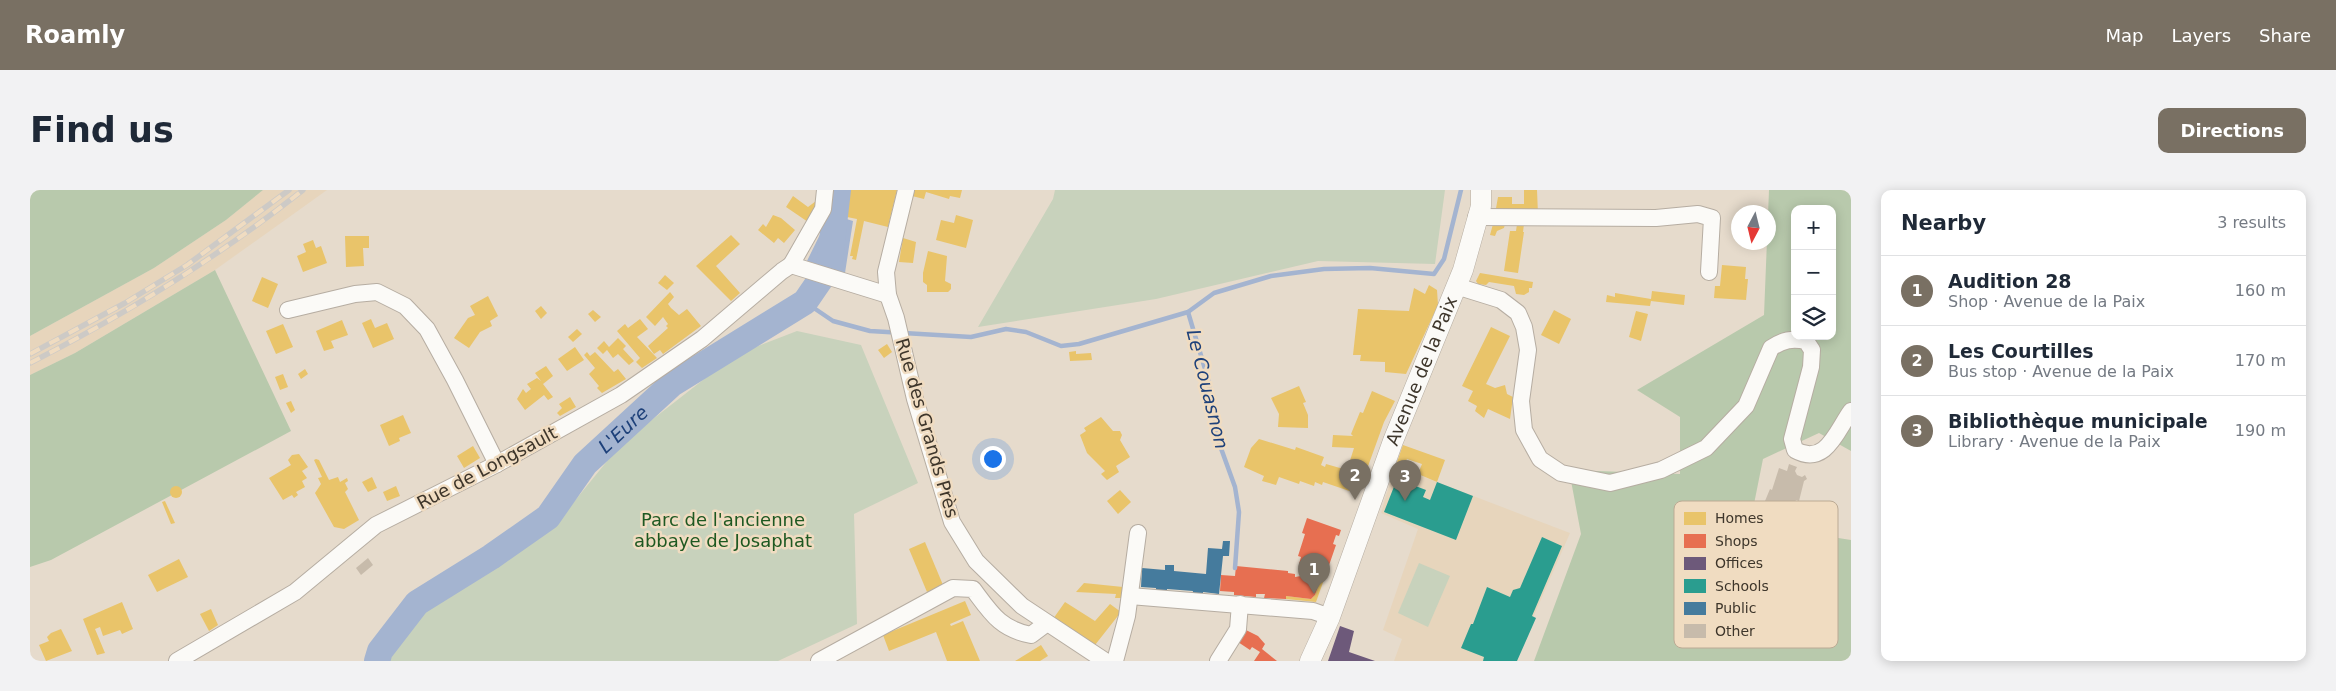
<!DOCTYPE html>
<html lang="en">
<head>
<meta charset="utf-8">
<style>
  body { margin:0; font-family:"DejaVu Sans",sans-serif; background:#f2f2f3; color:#1f2937 }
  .controls { position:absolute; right:15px; top:15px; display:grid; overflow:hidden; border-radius:10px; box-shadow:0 2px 12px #0003 }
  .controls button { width:45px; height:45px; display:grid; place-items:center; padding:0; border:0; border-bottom:1px solid #e0e1e3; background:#fff; color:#1f2937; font:25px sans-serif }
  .compass { position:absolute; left:1701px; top:15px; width:45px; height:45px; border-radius:50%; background:#fff; box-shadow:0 2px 12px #0003; rotate:187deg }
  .you { position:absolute; left:962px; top:268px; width:18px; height:18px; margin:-12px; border:4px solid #fff; border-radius:50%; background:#1a73e8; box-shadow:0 0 0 8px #1a73e833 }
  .badge { display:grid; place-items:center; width:32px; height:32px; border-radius:50%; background:#797063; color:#fff; font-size:16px; font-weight:700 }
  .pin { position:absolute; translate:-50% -41px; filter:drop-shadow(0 1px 2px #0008) }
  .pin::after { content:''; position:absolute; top:26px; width:18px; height:15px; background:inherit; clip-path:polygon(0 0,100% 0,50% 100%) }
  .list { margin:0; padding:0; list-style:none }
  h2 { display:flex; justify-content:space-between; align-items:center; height:65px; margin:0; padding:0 20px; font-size:21px }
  h2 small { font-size:16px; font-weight:400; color:#747a83 }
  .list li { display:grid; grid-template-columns:32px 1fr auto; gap:15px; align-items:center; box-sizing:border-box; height:70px; padding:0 20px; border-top:1px solid #e0e1e3 }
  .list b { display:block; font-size:19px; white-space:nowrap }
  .list p { margin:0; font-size:16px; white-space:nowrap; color:#747a83 }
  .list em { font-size:16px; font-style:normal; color:#747a83 }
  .icon { flex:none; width:28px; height:28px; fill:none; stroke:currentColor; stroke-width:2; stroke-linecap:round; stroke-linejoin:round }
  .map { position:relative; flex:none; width:1821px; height:471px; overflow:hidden; border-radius:10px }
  header { display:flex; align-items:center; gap:30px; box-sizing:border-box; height:70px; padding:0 25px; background:#797063; color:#fff }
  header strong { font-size:24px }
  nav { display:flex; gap:28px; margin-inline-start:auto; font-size:18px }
  .intro { display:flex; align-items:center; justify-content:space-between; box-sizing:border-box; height:120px; padding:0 30px }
  h1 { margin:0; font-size:35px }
  .button { padding:12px 22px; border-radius:10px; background:#797063; color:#fff; font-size:18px; font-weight:700 }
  main { display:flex; gap:30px; padding:0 30px }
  aside { flex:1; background:#fff; border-radius:10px; box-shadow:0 2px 12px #0003 }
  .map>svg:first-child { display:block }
</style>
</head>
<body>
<header>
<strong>Roamly</strong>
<nav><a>Map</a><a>Layers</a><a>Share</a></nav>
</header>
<div class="intro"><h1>Find us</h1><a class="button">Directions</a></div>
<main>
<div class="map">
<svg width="1821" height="471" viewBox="0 0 1821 471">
  <rect width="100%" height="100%" fill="#e6dbcc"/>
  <g fill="#e7d5bc">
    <path d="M233,0H297L185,80L45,163L0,185V146L124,78L196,30Z"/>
    <path d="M1365,276L1540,343L1484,471H1364L1372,449L1353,440L1388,339L1351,323Z"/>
  </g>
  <g fill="#c8d2bc">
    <path d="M1025,0H1415L1405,74L1288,71L1126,109L948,137L1023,9Z"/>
    <path d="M767,141L831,155L888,293L824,324L827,434L748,471H358L398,417L530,329L591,254L705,165Z"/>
    <path d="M1389,373L1420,386L1398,437L1368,423Z"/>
  </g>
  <g fill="#b8c9ac" fill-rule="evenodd">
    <path d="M0,0H233L196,30L124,78L0,146Z"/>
    <path d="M1739,0H1821V261L1789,243L1733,269L1720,334L1821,350V471H1504L1551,344L1539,280L1650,284V227L1607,200L1734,125ZM1765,19H1802V146H1765Z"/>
    <path d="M185,80L261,241L21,370L0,377V185L45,163Z"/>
  </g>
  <path fill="#a4b4d0" d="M802,0H815L810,27L823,31L815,83L777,71L800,24Z"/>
  <g fill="#e9c46a">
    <path d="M816,0H867L858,37L834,31L826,70L822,69L823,66H820L827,29L812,26Z"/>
    <path d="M884,0H932L930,8L920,6L919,9L896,2L894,9L882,6Z"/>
    <path d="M1494,0H1507L1508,24H1465L1468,7H1482V14H1494Z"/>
    <path d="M763,6L778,17L786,11H791L781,34L756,17Z"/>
    <path d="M743,25L751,28L765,40L754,53L748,48L744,53L728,40L733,34L736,37Z"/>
    <path d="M926,25L943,30L936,58L906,50L911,30L924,33Z"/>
    <path d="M1463,34H1475L1474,38L1467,41L1465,46L1460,45Z"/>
    <path d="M1487,34H1494L1493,42H1494L1488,83L1474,81L1480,41H1486Z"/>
    <path d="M701,45L710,54L686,76L710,103L701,111L666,76Z"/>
    <path d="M315,46H339V58H333L334,76L316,77Z"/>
    <path d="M873,48L886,52L883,73L869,72Z"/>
    <path d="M283,50L286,58L291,56L297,73L273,82L267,66L276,62L273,54Z"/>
    <path d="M898,61L917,66L915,91L921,94V99L918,102H897V95L893,92V83Z"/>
    <path d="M1692,75L1716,77L1715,89H1718L1716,110L1684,108L1685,96H1690Z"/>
    <path d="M1450,83L1503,92L1502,98H1499V102L1494,105L1486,104L1484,96L1459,92L1456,95L1448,94L1446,91Z"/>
    <path d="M635,85L644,93L637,100L628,93Z"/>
    <path d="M232,87L248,94L238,118L222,111Z"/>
    <path d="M1399,95L1407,100L1408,115L1376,184L1355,182V172L1330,171L1331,165H1323L1328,119L1379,121L1384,98L1395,104Z"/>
    <path d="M1622,101L1655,105L1654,115L1621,111L1620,116L1576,112L1577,105L1585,107V103L1621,109Z"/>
    <path d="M640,102L644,107L638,114L641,118L649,125L657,119L671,136L633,164L630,160L624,164L618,156L638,138L636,136L638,134L633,127L625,136L616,127Z"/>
    <path d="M458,106L468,126L460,131L462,136L450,142L439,158L424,148L438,128L445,125L440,116Z"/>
    <path d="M511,116L517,123L511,129L505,121Z"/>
    <path d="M563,120L571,127L565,132L558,124Z"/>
    <path d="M1524,120L1541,129L1529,154L1511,145Z"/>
    <path d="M1606,121L1618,124L1611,151L1599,147Z"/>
    <path d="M341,129L345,138L357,133L364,149L343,158L332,133Z"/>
    <path d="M610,129L618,139L607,147L627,168L612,178L606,172L610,168L587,141L595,134L598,138Z"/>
    <path d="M312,130L318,145L301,151L304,158L294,161L286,141Z"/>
    <path d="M253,134L263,157L246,164L236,141Z"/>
    <path d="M1461,137L1480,146L1456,194L1465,198L1475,195L1477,204L1483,207L1480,229L1458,219L1454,228L1445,221L1447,216L1438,211L1443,201L1432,196Z"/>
    <path d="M547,139L552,144L543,152L538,147Z"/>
    <path d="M588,148L596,156L593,159L604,171L599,175L588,164L583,168L577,160L573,164L567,158L574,151L579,157Z"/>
    <path d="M857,154L862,162L854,168L848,160Z"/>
    <path d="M545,157L554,170L537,181L528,169Z"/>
    <path d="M1046,161V164L1061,163L1062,170L1040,171L1039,162Z"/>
    <path d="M557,162L560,166L565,162L584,182L588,179L596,189L572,203L567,198L569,196L559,184L565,178L554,165Z"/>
    <path d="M516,176L523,186L513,194L523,207L518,210L514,205L495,220L487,209L493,199L496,203L501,199L497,194L507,188L511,191L505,183Z"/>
    <path d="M275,179L278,184L271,189L268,184Z"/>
    <path d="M253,184L258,197L250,200L245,187Z"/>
    <path d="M1269,196L1276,212L1273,213L1278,225V238L1248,237L1249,224L1241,208Z"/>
    <path d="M1342,201L1365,211L1354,232L1328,304L1293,292L1292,295L1285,292L1284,296L1270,291L1269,294L1249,287L1246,295L1232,291L1234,286L1214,277L1221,258L1229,249L1265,260L1266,257L1294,267L1291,275L1295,277L1296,274L1317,280L1324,258L1302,257L1303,245L1323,246L1321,244L1330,222L1333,223Z"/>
    <path d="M540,207L546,217L530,226L527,223L532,218L529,214Z"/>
    <path d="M261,211L265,220L261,223L256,213Z"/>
    <path d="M373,225L381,243L369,248L370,251L359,256L350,235Z"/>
    <path d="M1071,227L1083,241H1090L1092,245L1090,250L1100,267L1086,276L1089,282L1077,290L1071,284L1075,281L1057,263L1050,245L1056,241L1054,238Z"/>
    <path d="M1373,255L1415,270L1407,292L1388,284L1392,274L1377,269L1373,278L1366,275Z"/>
    <path d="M443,256L450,268L434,278L427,266Z"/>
    <path d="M269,264L278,277L272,281L277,288L272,291L275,297L266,302L268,305L264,308L262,305L253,310L239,288L261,275L258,270L262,265Z"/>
    <path d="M286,269L289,270L299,290L308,287L310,292L317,288L318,291L315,293L318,299L315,302L329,330L314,339L304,337L285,303L291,294L288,288L292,287L284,270Z"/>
    <path d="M342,287L347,298L338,302L332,292Z"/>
    <path d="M366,296L370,306L357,311L353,302Z"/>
    <circle cx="146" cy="302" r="6"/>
    <path d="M1090,300L1101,312L1088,324L1077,311Z"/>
    <path d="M135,311L145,333L141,334L132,312Z"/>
    <path d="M895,352L913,395L897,402L879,359Z"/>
    <path d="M149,369L158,387L127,402L118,385Z"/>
    <path d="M1293,382L1296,384L1286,412L1256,409V406L1281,409L1285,405Z"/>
    <path d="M1054,393L1093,397L1092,408H1085L1086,404L1046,402Z"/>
    <path d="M935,411L941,425L920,434L921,436L933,431L950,471H917L906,442L859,461L853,445Z"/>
    <path d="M92,412L103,439L92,444L90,440L73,446L70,437L65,439L75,463L67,465L53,429Z"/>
    <path d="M1035,412L1065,431L1080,414L1091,422L1065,455L1023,429Z"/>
    <path d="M181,419L188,435L179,441L170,424Z"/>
    <path d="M31,439L42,461L16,471L9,455L19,451L17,447L21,443Z"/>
    <path d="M1011,455L1018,466L1010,471H985Z"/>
  </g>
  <g fill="#e76f51">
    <path d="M1277,328L1311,340L1309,346L1306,345L1303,354L1306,355L1296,384L1293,382L1285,405L1281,409L1256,406V409L1234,408L1235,404H1226V407L1204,405V402L1190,401L1191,385L1205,386L1206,376L1258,381V383L1265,384V387L1271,386L1272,383L1269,382L1272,375L1269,374L1271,367L1268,366L1275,344L1272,343Z"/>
    <path d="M1216,440L1228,446L1235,454L1232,459L1247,471H1224L1230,462L1222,457L1220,460L1208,452Z"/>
  </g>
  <path fill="#6d597a" d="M1310,436L1324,441L1319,462L1345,471H1298Z"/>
  <g fill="#2a9d8f">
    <path d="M1367,289L1396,300L1393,307L1400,310L1407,292L1443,306L1426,350L1354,322Z"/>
    <path d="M1512,347L1532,356L1502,426L1506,428L1487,471H1453L1454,467L1431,458L1441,434H1443L1457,397L1480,407L1483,400L1490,398Z"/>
  </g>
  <path fill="#457b9d" d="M1193,351H1200L1199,366H1193L1189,404L1173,402V407L1162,406L1163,401L1137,399V404L1126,403V398L1111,397L1112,378L1135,380V375H1144V381L1176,384L1178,358L1192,359Z"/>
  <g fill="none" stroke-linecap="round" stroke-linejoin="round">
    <g stroke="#a4b4d0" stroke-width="4.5">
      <path d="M775,112L803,131L840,141L941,147L976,139L996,142L1031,156L1049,154L1158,122L1184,103L1241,86L1294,79L1340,78L1404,84L1414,69L1431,0"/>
      <path d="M1158,122L1178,189L1188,250L1205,297L1209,322L1205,378"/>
    </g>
    <path stroke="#a4b4d0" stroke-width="26" id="s1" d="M347,471L350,461L387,413L461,367L518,327L555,274L642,194L775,112L799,77L808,0"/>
  </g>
  <g fill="#c7bbab">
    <path d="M1759,274L1767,277L1765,281L1767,285L1772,287L1775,285L1777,289L1774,291L1769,311L1766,310L1754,335L1745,329L1741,331L1735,329L1733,325L1735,311L1740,299L1742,300L1749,278L1757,281Z"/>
    <path d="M338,368L343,375L331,385L326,378Z"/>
  </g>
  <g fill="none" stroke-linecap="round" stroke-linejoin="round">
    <defs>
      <g id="minor">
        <path d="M876,0L856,82L858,105L866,128L885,209L922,332L946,371L992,416L1075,471"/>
        <path d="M1446,27L1626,28L1668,24L1682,28L1679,82"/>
        <path d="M761,75L858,105"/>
        <path d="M761,75L793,19L795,0"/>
        <path d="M1426,96L1471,110L1488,123L1494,137L1498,160L1491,211L1494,240L1510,269L1531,283L1580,293L1631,280L1676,258L1716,216L1741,158C1753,150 1762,148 1776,151L1782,160L1781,177L1762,249L1765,260C1796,277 1807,240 1821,221"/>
        <path d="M258,120L325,104L347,102L375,116L397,139L425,190L467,274"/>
        <path d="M1100,406L1283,421L1300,427"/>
        <path d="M147,471L265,402L346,335L467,274L591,205L672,149L752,81L761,75"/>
        <path d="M789,471L923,398L943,399C961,423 970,439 1001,445L1017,433"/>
        <path d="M1085,471L1097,426L1108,343"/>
        <path d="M1188,471L1208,439L1210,414"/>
      </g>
      <g id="major">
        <path id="s2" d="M1280,471L1300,427L1363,251L1433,80L1451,16V0"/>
      </g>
    </defs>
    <use href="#minor" stroke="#b6ada2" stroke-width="18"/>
    <use href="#major" stroke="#b6ada2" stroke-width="21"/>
    <use href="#minor" stroke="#fbfaf7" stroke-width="16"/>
    <use href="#major" stroke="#fbfaf7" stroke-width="20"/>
    <defs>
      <g id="rail">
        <path d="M0,164L95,113L157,75L259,0"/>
        <path d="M0,173C98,123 187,68 273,0"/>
      </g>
    </defs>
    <use href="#rail" stroke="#cdcac6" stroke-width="5.5"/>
    <use href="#rail" stroke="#f0dcc1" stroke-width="4" stroke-dasharray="11" stroke-linecap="butt"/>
  </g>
  <g text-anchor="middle" stroke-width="5" stroke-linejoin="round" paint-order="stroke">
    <g font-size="18" fill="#3e362b" stroke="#f0dcc1">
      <text dy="6" stroke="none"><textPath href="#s2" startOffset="311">Avenue de la Paix</textPath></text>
      <text transform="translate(897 238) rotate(74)" y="6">Rue des Grands Près</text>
      <text transform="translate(457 278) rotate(-28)" y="6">Rue de Longsault</text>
    </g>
    <g font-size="18" fill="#1e5821" stroke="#f0dcc1">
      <text x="693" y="336">Parc de l'ancienne<tspan x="693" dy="21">abbaye de Josaphat</tspan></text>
    </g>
    <g font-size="19" font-style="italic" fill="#1e417a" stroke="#f0dcc1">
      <text transform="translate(1178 199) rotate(76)" y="7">Le Couasnon</text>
      <text dy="7" stroke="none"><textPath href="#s1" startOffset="344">L'Eure</textPath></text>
    </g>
  </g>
  <rect x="1644" y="311" width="164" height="147" rx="8" fill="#f0dcc1" stroke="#bbaa94" stroke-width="1"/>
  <rect x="1654" y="322" width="22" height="13" fill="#e9c46a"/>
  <rect x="1654" y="344" width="22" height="14" fill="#e76f51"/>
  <rect x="1654" y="367" width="22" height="13" fill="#6d597a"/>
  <rect x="1654" y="389" width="22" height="14" fill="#2a9d8f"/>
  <rect x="1654" y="412" width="22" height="13" fill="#457b9d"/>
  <rect x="1654" y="434" width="22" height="14" fill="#c7bbab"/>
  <g font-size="14" fill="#3e362b">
    <text x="1685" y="333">Homes</text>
    <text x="1685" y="356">Shops</text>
    <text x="1685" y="378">Offices</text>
    <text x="1685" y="401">Schools</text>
    <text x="1685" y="423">Public</text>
    <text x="1685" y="446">Other</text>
  </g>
</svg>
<div class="controls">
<button>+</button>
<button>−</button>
<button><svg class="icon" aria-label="layers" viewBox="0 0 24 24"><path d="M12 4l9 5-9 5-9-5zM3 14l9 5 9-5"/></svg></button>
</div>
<svg class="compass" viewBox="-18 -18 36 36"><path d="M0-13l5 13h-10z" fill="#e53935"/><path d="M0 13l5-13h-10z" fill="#747a83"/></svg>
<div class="you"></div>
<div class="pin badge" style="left:1284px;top:404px">1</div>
<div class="pin badge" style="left:1325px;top:310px">2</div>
<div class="pin badge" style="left:1375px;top:311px">3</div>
</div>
<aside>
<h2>Nearby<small>3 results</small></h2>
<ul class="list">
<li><span class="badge">1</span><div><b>Audition 28</b><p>Shop · Avenue de la Paix</p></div><em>160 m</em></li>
<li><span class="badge">2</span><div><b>Les Courtilles</b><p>Bus stop · Avenue de la Paix</p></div><em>170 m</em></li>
<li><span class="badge">3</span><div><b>Bibliothèque municipale</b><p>Library · Avenue de la Paix</p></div><em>190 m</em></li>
</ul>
</aside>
</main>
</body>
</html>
